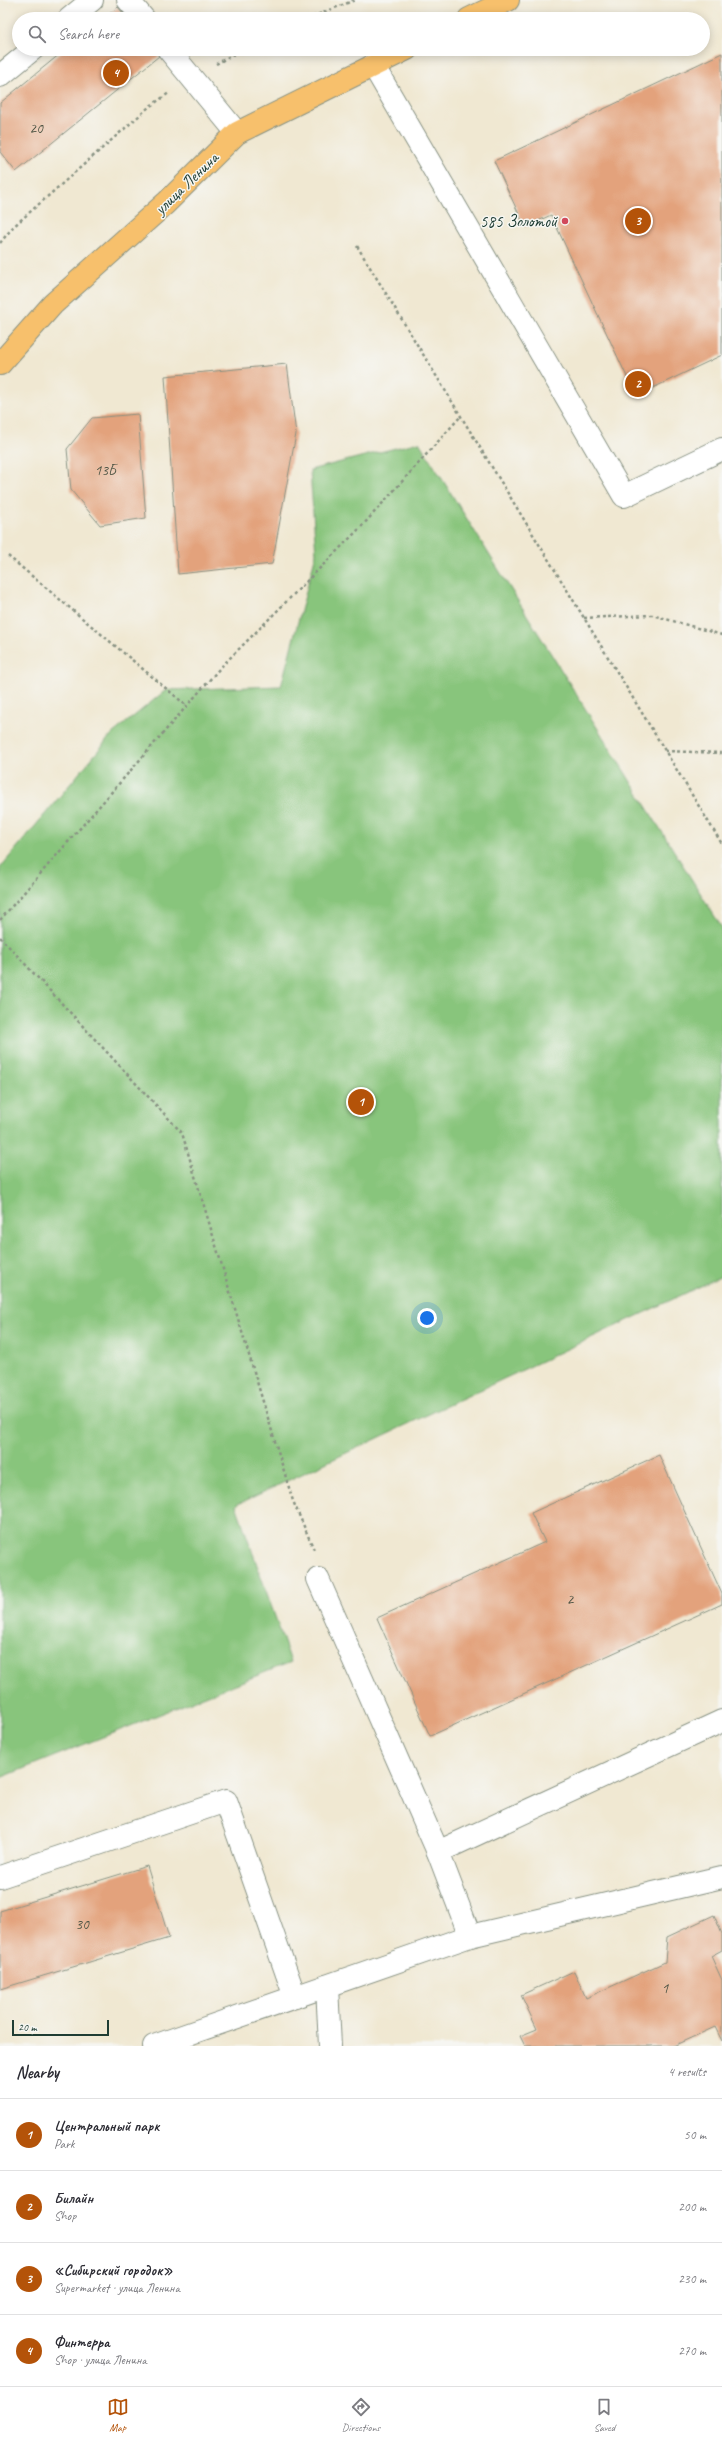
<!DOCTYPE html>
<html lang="en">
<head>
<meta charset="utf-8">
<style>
  body { margin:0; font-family:Caveat,sans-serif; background:#f7f7f7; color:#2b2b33 }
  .scale { position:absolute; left:12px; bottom:10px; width:97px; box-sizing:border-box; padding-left:4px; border:2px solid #1f3d34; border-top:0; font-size:11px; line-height:14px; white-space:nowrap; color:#1f3d34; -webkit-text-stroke:3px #f6f6f2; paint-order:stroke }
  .you { position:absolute; left:427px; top:1318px; width:14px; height:14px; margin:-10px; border:3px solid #fff; border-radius:50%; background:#1a73e8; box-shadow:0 0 0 6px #1a73e833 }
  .badge { display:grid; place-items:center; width:26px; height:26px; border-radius:50%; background:#b45309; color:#fff; font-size:13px; font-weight:700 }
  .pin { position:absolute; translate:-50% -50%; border:2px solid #fff; box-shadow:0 1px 4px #0006 }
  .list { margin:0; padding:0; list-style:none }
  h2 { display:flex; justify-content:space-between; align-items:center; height:52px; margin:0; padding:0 16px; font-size:17px }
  h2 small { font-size:13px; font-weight:400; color:#7c7c81 }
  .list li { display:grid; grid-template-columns:26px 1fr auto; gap:12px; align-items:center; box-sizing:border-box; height:72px; padding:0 16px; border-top:1px solid #e1e1e2 }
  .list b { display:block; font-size:15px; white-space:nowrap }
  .list p { margin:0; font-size:13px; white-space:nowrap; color:#7c7c81 }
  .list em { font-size:13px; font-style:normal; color:#7c7c81 }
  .icon { flex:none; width:22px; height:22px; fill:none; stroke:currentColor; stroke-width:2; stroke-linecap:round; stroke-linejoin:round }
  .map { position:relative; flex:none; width:722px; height:2046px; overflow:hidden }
  .search { position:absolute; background:#fff; box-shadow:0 2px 10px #0003; left:12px; right:12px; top:12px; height:44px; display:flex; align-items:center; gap:10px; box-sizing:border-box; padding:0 14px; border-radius:22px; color:#7c7c81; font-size:15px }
  .sheet { height:340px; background:#fff }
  nav { display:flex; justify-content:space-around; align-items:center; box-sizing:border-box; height:56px; border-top:1px solid #e1e1e2; background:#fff; font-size:11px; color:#7c7c81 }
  nav a { display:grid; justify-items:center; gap:2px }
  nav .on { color:#b45309 }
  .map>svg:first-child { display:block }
</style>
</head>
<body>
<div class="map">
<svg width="722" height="2046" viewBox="0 0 722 2046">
  <rect width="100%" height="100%" fill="#f6f6f2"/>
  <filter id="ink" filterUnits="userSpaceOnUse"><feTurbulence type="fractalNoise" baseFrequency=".025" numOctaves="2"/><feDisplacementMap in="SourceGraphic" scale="8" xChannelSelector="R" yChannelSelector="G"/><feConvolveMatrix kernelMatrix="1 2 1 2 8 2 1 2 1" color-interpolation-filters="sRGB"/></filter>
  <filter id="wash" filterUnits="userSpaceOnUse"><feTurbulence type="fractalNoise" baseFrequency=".012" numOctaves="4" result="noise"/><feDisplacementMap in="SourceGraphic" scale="16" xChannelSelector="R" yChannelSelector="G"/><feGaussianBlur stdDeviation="0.9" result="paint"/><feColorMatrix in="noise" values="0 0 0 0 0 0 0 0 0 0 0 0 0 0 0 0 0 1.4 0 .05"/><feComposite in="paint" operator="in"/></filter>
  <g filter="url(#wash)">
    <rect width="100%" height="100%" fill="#f0e8d2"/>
    <path fill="#88c57b" stroke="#548158" d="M419,442L722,928V1276L236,1505L291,1662L0,1778V868L112,734L166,690L281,686L316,554L310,470Z"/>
    <g id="blocks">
      <g fill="#e3a27b">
        <path d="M118,7L128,19H103Z"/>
        <path d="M66,49H153L159,56L16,172L0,152V103Z"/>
        <path d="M722,53V355L636,396L551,215L525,227L494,161Z"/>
        <path d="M287,364L296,434L272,564L178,574L165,376Z"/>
        <path d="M138,414L146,518L100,525L71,490L67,449L92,418Z"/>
        <path d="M659,1455L722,1594V1604L430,1736L377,1618L545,1542L531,1513Z"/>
        <path d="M147,1866L169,1938L0,1989V1911Z"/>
        <path d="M714,1915L722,1934V1950L711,1956L722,1980V2041L715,2027L673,2046H525L520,2036L537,2029L521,1995L574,1971L586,1998L665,1962L667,1937Z"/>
      </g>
    </g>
  </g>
  <g filter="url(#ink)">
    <use href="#blocks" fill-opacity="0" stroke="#889283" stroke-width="1"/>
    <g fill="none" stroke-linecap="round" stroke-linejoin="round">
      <defs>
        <g id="minor">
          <path d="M128,0L144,19"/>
          <path d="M69,19L92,0"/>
          <path d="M168,49L237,133"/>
          <path d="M373,65L624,496L722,449"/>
          <path d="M0,76L33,49"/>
          <path d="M318,1579L438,1852L470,1936"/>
          <path d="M438,1852L722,1721"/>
          <path d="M0,1877L226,1801L295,1997"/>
          <path d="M327,1986L330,2046"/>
          <path d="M154,2046L470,1936L722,1877"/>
        </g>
        <g id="major">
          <path d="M469,19L508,0"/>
          <path d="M0,364L53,304L166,203L237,133L407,49"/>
        </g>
      </defs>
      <use href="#minor" stroke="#889283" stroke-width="24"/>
      <use href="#major" stroke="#889283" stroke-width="24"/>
      <g stroke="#889283" stroke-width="2.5" stroke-dasharray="3 3" stroke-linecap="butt">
        <path d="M307,19L355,0"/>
        <path d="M216,64L243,49"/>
        <path d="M0,243L13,227L149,107L169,93"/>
        <path d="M357,246L722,844"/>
        <path d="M8,556L187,706"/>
        <path d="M584,618L652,615L722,635"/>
        <path d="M665,751L722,753"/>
        <path d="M0,920L220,668L362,526L461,416"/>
        <path d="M0,937L182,1133L293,1501L315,1552"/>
      </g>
      <use href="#minor" stroke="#fff" stroke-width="22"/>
      <use href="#major" stroke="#f7c06c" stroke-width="22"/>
    </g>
  </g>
  <circle fill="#d1495b" stroke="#f6f6f2" stroke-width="1.5" cx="565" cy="221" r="4"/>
  <g text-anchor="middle" stroke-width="3" stroke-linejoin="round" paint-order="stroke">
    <g font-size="15" fill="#505646">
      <text x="36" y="133">20</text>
      <text x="105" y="475">13Б</text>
      <text x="570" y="1604">2</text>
      <text x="82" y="1929">30</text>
      <text x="665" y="1993">1</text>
    </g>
    <g font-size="17" fill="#1f3d34" stroke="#f6f6f2">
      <text transform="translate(186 183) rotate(-44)" y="6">улица Ленина</text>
    </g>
    <g font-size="17" fill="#1f3d34" stroke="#f6f6f2" text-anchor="end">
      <text x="557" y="227">585 Золотой</text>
    </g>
  </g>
</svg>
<div class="scale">20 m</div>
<div class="you"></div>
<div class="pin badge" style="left:361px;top:1102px">1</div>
<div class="pin badge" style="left:638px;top:384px">2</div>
<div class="pin badge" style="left:638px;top:221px">3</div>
<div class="pin badge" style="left:116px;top:73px">4</div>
<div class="search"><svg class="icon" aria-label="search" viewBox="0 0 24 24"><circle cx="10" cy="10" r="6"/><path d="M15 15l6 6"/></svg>Search here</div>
</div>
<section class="sheet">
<h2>Nearby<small>4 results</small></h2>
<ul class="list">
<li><span class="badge">1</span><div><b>Центральный парк</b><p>Park</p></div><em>50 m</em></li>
<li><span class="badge">2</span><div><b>Билайн</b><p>Shop</p></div><em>200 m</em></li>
<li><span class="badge">3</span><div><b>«Сибирский городок»</b><p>Supermarket · улица Ленина</p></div><em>230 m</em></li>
<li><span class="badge">4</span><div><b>Финтерра</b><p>Shop · улица Ленина</p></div><em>270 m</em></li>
</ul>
</section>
<nav>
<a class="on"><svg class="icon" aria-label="map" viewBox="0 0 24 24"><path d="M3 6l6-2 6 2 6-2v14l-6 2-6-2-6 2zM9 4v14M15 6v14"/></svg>Map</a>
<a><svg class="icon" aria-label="directions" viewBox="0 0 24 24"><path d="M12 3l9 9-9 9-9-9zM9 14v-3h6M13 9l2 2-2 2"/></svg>Directions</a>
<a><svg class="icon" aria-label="saved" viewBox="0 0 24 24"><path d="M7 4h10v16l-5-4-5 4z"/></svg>Saved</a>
</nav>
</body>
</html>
